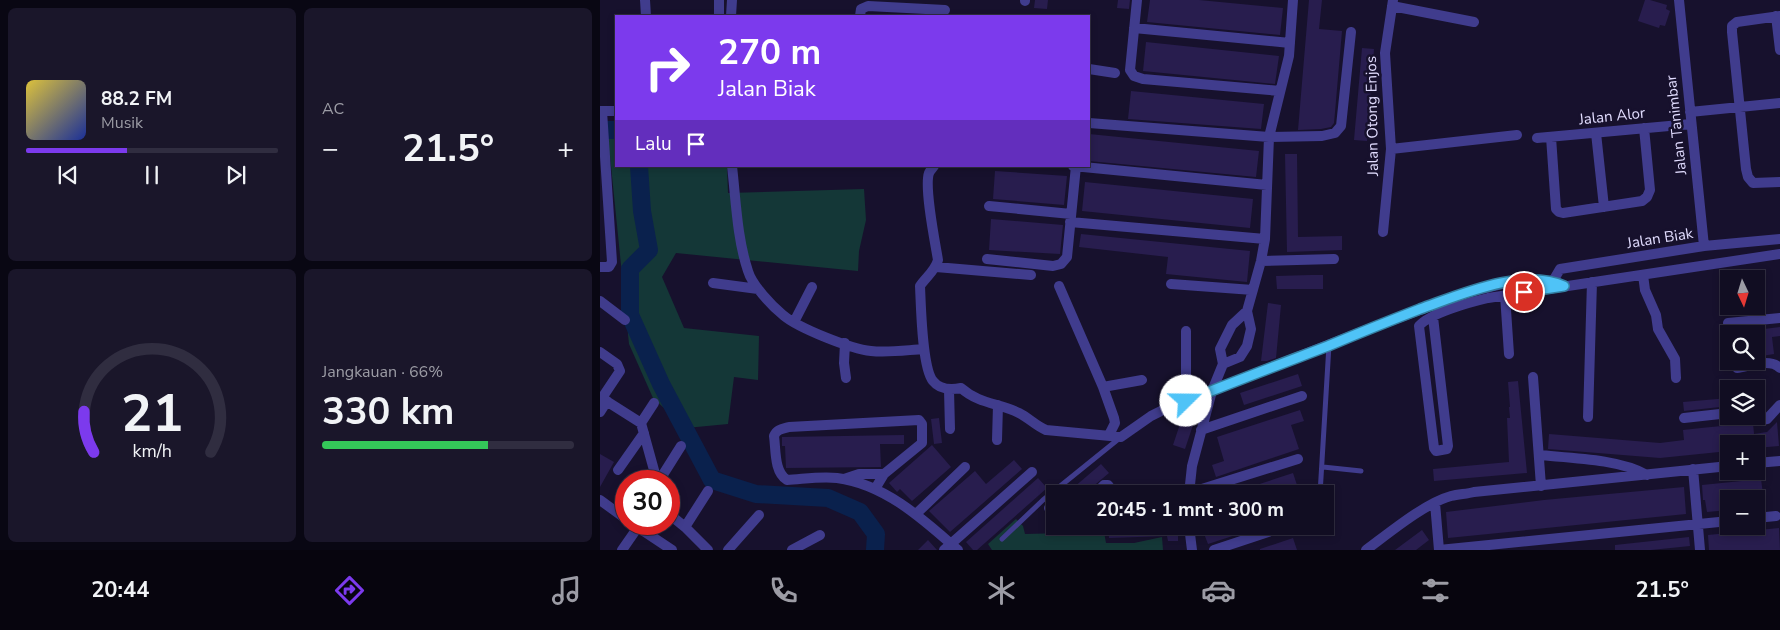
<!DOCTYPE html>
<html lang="id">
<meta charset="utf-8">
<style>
:root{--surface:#110d22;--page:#1a162a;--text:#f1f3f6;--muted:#9c9ca5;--line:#302d40;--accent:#7c3aed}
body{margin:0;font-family:"Nunito Sans",sans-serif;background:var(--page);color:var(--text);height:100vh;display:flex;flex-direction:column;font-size:19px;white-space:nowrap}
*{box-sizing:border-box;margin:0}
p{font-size:16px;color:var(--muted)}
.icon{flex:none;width:28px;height:28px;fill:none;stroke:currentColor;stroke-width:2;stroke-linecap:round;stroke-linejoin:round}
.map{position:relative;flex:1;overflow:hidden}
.drawer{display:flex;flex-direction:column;gap:8px;padding:8px;background:#090713;width:600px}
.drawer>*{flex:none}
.banner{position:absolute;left:15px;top:15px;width:475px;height:152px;border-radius:0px;box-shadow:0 2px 8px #0003,0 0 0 1px var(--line);background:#7c3aed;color:#fff;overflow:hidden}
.needle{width:32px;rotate:176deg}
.buttons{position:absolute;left:1120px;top:270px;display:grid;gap:10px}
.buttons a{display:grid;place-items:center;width:45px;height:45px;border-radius:0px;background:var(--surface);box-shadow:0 2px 8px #0003,0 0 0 1px var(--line);font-size:25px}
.speed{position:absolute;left:15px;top:470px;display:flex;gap:10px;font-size:25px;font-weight:700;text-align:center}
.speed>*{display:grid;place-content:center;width:65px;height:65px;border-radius:50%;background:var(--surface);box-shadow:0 2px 8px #0003,0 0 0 1px var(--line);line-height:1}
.speed .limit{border:8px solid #d22;background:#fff;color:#111}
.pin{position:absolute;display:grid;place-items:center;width:42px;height:42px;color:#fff;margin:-21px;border:2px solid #fff;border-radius:50%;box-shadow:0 1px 5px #0007}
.me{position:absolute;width:55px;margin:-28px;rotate:68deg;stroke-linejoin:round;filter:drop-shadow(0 0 4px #0008)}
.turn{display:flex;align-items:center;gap:18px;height:105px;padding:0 20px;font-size:22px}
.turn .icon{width:65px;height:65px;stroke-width:2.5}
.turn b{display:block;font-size:35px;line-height:42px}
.then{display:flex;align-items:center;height:48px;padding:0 20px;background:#0003;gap:10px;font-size:19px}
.big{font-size:38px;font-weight:700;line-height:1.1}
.drawer .card{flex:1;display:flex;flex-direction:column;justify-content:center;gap:8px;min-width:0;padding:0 18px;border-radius:8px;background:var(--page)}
.drawer .dial{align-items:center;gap:0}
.dial svg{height:130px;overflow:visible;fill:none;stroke:var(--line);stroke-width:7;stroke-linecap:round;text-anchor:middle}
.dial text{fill:var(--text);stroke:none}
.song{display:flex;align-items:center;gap:15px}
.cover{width:60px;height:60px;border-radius:8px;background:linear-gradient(135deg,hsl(50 70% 55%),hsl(230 70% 35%))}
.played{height:5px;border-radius:2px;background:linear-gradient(90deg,var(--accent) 40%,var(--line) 40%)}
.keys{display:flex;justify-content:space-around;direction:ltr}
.heat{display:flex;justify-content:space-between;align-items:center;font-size:28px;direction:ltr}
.charge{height:8px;border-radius:4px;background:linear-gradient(90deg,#34c759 66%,var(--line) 0)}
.drawer .tiles{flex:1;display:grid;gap:8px;grid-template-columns:repeat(2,1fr)}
.trip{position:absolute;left:446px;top:485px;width:288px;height:50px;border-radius:0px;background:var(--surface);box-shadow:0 2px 8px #0003,0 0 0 1px var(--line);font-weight:700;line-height:50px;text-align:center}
.tab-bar{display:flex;height:80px;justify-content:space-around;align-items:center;background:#07050e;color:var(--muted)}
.tab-bar .icon{width:35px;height:35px}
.tab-bar .active{color:var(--accent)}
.tab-bar b{font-size:22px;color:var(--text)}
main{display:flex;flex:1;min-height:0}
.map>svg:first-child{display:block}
</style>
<main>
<section class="drawer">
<div class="tiles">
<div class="card">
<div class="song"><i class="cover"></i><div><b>88.2 FM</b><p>Musik</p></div></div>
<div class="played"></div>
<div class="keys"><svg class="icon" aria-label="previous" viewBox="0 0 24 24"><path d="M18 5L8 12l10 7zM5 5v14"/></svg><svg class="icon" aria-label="pause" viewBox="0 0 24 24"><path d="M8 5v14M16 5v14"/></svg><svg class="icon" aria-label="next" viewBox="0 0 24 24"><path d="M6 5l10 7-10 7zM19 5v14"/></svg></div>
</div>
<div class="card"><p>AC</p>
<div class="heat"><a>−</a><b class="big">21.5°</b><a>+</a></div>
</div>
<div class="card dial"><svg viewBox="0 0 100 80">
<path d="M14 69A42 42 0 1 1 86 69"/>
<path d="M14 69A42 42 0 0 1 8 44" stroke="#7c3aed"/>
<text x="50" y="56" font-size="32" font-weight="700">21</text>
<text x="50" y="72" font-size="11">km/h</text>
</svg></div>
<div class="card"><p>Jangkauan · 66%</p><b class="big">330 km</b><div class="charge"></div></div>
</div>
</section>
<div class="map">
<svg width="1180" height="550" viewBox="0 0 1180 550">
<rect width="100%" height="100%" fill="#17112d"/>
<path fill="#143737" d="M16,124V166H127L128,193L264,189L266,220L259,251L258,271L76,253L62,277L84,328L159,336L158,380L134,377L128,424L86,428L53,398L29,344L10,156L0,125Z
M416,519L423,526L425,534L504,532L506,543H534L562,537L563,550H392L388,544Z"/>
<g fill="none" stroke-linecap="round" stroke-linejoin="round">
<path stroke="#0a214d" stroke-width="18" d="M0,130H16
M39,166L42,211L49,250L30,269V315L61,384L112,480L156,494L228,498L260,512L276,534L275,550"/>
</g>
<path fill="#281d4e" d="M435,0H448L447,9L434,8Z
M518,0H530L529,9L517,8Z
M550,0H599L683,8L680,35L547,22Z
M709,0H722L719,29L742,31L735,112L734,123L731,127L721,129L698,130Z
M1045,0H1050L1067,5L1066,9L1070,11L1065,26L1060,25L1059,28L1038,21Z
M546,42L679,56L675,84L543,71Z
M762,48L774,49L767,141L754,140Z
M531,91L664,104L661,129L528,119Z
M489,134L659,151L656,177L489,161Z
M685,154H697L698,237L742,236V250L687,252Z
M395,171L467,176L464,205L393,199Z
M485,182L653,199L650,228L482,211Z
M391,219L463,225L460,254L389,250Z
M481,234L650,251L647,282L566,274L568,257L479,247Z
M711,275H723V289H677L676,276Z
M668,303L681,305L676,358L667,361H661Z
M1180,327V336L1172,337L1174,354L1156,357V330Z
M698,374L702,386L644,405L640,393Z
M918,381L927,473L834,481L833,469L909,462L907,418H910L909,407H910L908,382Z
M1129,398V406L1084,411L1083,402Z
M700,410L704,421L691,425L699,449L616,477L612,465L624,461L617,437Z
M584,412L596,416L585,449L573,445Z
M339,418L342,443L334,444L331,419Z
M1177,422L1179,446L1156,448V444H1129V451L1060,458L948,449L949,434L1060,443L1084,440L1083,430L1101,428L1153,423L1154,434L1167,432Z
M304,435V444H280L281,467L186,468L185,446H182V437Z
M332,445L351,467L312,501L300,489L297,492L289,483Z
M0,454L14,462L0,487Z
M414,460L422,469L350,532L329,511L375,471L386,484Z
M501,464L509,473L503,478L484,494H466Z
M693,473L697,485L670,494H635V492Z
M438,478L447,488L377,550H373L366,542Z
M1161,479L1163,494L1156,495V499H1129V510L1107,512L1105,500H1103L1102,485Z
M1084,487L1086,514L848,538L846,512L944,500Z
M455,519V531H447V520Z
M567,526V528L578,527V541H568L567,536L509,538L508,527Z
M618,526H657V528L608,544L603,531Z
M1179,528L1180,550H1109L1108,535Z
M822,530L829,540L816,550H795Z
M1089,537L1090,546L1051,550H1015V545Z
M693,538L697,550H660V549Z
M328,540L337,550H318Z"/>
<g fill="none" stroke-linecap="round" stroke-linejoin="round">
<path stroke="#403c8d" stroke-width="5" d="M723,467L761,471
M720,494L729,345
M402,539L443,500L521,437"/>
<path stroke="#403c8d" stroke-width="10" d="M45,0L46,16
M425,0V1
M537,0L530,70L534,76L543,79L680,91
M1079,0L1104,246
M792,6L874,22
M119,16V0
M131,16L132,0
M260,16L261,9L268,6L345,10
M1176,16L1180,50
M1180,16L1137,22L1132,26V32L1146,169L1148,177L1153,183L1180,182
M534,28L690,43
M489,69L515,73
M0,111H16
M1090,112L1180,103
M489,123L669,137L722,136L735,133L741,126L751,32
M996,133L1004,207
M951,137L956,209L959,212L963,213L1042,201L1047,197L1050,190L1044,128
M937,138L1091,124
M791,149L917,135
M132,166C136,201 137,238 148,271C152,285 172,306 183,315C198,328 251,349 271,351C288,353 307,350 324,349
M334,166C332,169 331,169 329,173C324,187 335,242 338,260C335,271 326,277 320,286C321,306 322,368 333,381C340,390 351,390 361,388C379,404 399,403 419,413C429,418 436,426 446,430L521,437L551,416L567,408L774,327L865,293L907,283L933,280L953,281L964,286
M473,166L667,185
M389,206L471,214
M470,222L665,239
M783,232L791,149L785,53L793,0
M387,259L453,266L461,264L467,257L476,166
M661,261L734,259
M0,267H9L12,262L2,111
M336,267L431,275
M1043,275L1045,290L1056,315L1058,329L1075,359L1076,378
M953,281L960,269L1104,246L1180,239
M113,283L158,289
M571,284L653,290
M459,286L503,387L514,418L515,423L509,435
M905,295L909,354
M0,301L25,320
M833,317L848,446L847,449L836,451L834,448L819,326C830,313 871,302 888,298L1180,254
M194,322L212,287
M1128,323L1180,318
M586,331V401
M245,343L244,363L246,378
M0,352L17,364L20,371L2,398
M623,364L640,357L647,346L651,329L647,311L661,261L665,239L669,137L689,56L693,0
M1137,368C1150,366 1170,358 1180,368
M933,377L941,486
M503,387L542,380
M349,390L350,429
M0,397L41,423L57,481
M0,412L7,401
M1156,415L1162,420L1167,419L1180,405
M988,417L992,282
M1084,418L1129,413
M41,423L54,403
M601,430L702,396
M397,440L398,405
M939,455C971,458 1020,459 1047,475
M1156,463L1180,461
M1093,469L1100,550
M18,470L44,433
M244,479L259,474H284
M59,481L81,446
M275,489L284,474L322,443V424L319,420L189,427C182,429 177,429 174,436C176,450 174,472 187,480C204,479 221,476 237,478C285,484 324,520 358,550
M589,493L698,459
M495,494L504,485H508L511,489V494
M589,494L592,466L612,391L623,364L620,349L632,325L647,311
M0,500L26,519
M835,503L839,550
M449,508H455
M69,514L85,527L108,550
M316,514L365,467
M1156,518L1176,516
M33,524L72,550
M589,526L592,550
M85,527L108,491
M22,550L38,527
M128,550L159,515
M192,550L220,535
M344,550L432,472
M614,550L686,526
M766,550C789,533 825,503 851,496C859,494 867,494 874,492L1129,466
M839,550L1129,521"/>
</g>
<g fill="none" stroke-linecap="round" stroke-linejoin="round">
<g stroke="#337fa1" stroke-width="12">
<path id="route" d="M586,401C633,382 681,364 728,346C759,333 789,321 820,309C860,295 922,267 964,286L924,292"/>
</g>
<use href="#route" stroke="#4fc3f7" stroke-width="9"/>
</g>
<g text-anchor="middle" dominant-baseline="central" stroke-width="5" stroke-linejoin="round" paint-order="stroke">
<g font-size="15" fill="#e2ddff" stroke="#17112d">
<text transform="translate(772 116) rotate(-91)">Jalan Otong Enjos</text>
<text transform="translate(1012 116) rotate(-6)">Jalan Alor</text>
<text transform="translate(1076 125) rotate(-96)">Jalan Tanimbar</text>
<text transform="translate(1060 238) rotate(-9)">Jalan Biak</text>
</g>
</g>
</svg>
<div class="buttons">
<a><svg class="needle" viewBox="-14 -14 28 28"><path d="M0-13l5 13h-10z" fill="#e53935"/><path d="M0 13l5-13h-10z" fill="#9c9ca5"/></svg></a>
<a><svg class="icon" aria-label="search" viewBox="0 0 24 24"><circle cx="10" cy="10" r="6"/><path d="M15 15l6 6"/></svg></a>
<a><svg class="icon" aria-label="layers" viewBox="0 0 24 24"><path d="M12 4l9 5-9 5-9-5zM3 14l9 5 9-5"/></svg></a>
<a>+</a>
<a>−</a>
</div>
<div class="speed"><div class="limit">30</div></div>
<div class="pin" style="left:924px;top:292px;background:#d93025"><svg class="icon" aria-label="arrive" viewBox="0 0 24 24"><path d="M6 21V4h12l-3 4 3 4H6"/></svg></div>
<svg class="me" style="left:586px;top:401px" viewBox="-20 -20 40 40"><circle r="19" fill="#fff"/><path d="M0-13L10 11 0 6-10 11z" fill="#4fc3f7"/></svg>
<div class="trip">20:45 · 1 mnt · 300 m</div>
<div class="banner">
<div class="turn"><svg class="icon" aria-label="right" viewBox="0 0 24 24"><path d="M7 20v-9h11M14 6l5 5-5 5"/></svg><div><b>270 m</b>Jalan Biak</div></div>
<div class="then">Lalu<svg class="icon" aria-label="arrive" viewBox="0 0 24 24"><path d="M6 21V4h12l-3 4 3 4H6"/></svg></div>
</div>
</div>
</main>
<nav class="tab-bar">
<b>20:44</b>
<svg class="icon active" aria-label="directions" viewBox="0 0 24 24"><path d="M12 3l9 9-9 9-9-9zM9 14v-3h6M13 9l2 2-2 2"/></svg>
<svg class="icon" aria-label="music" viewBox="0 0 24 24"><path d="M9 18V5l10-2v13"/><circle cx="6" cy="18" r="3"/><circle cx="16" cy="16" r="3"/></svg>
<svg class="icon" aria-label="phone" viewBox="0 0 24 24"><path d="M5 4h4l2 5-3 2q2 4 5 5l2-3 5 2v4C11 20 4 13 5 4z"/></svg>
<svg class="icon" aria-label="climate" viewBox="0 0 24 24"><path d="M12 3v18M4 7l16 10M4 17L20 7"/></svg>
<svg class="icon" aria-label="car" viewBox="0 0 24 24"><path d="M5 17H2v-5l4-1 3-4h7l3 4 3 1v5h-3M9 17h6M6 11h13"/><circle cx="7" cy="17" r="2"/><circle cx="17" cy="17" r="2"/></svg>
<svg class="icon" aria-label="filters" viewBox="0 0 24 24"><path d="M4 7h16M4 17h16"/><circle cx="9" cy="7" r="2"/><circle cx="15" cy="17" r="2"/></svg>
<b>21.5°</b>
</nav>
